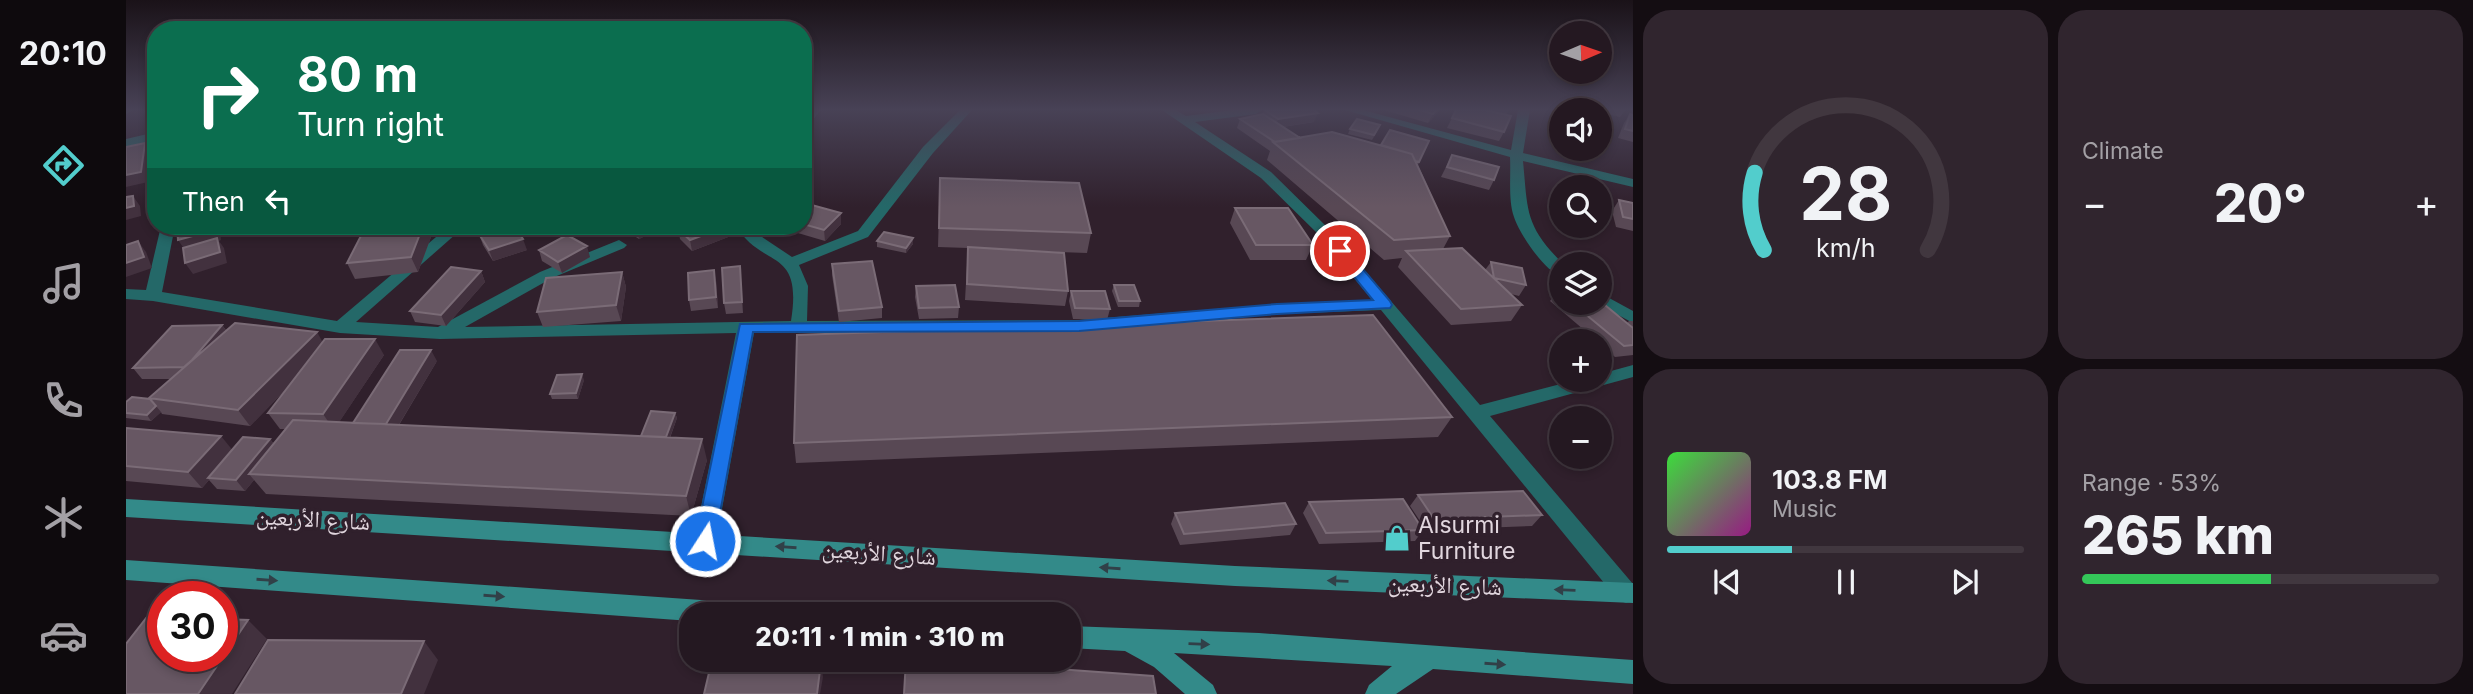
<!DOCTYPE html>
<meta charset="utf-8">
<style>
:root{--surface:#241821;--page:#30252e;--text:#f1f3f6;--muted:#a3a0a5;--line:#41373f;--accent:#52cdcc}
body{margin:0;font-family:Inter,"Noto Naskh Arabic",sans-serif;background:var(--page);color:var(--text);height:100vh;display:flex;flex-direction:column;font-size:26px;white-space:nowrap}
*{box-sizing:border-box;margin:0}
p{font-size:23px;color:var(--muted)}
.icon{flex:none;width:38px;height:38px;fill:none;stroke:currentColor;stroke-width:2;stroke-linecap:round;stroke-linejoin:round}
.map{position:relative;flex:1;overflow:hidden}
.side{display:flex;flex-direction:column;gap:10px;padding:10px;background:#140d12;width:840px}
.side>*{flex:none}
.banner{position:absolute;left:21px;top:21px;width:665px;height:214px;border-radius:28px;box-shadow:0 4px 10px #0003,0 0 0 2px var(--line);background:#0b6e4f;color:#fff;overflow:hidden}
.needle{width:46px;rotate:88deg}
.buttons{position:absolute;left:1423px;top:21px;display:grid;gap:14px}
.buttons a{display:grid;place-items:center;width:63px;height:63px;border-radius:50%;background:var(--surface);box-shadow:0 4px 10px #0003,0 0 0 2px var(--line);font-size:35px}
.speed{position:absolute;left:21px;top:581px;display:flex;gap:14px;font-size:35px;font-weight:700;text-align:center}
.speed>*{display:grid;place-content:center;width:91px;height:91px;border-radius:50%;background:var(--surface);box-shadow:0 4px 10px #0003,0 0 0 2px var(--line);line-height:1}
.speed .limit{border:10px solid #d22;background:#fff;color:#111}
.pin{position:absolute;display:grid;place-items:center;width:60px;height:60px;color:#fff;margin:-30px;border:4px solid #fff;border-radius:50%;box-shadow:0 2px 7px #0007}
.me{position:absolute;width:77px;margin:-38px;rotate:11deg;stroke-linejoin:round;filter:drop-shadow(0 0 5px #0008)}
.turn{display:flex;align-items:center;gap:24px;height:147px;padding:0 35px;font-size:32px}
.turn .icon{width:91px;height:91px;stroke-width:2.5}
.turn b{display:block;font-size:49px;line-height:60px}
.then{display:flex;align-items:center;height:66px;padding:0 35px;background:#0003;gap:14px;font-size:26px}
.big{font-size:52px;font-weight:800;line-height:1.1}
.side .card{flex:1;display:flex;flex-direction:column;justify-content:center;gap:10px;min-width:0;padding:0 24px;border-radius:28px;background:var(--page)}
.side .dial{align-items:center;gap:0}
.dial svg{height:182px;overflow:visible;fill:none;stroke:var(--line);stroke-width:7;stroke-linecap:round;text-anchor:middle}
.dial text{fill:var(--text);stroke:none}
.song{display:flex;align-items:center;gap:21px}
.cover{width:84px;height:84px;border-radius:10px;background:linear-gradient(135deg,hsl(120 70% 55%),hsl(310 70% 35%))}
.played{height:7px;border-radius:4px;background:linear-gradient(90deg,var(--accent) 35%,var(--line) 35%)}
.keys{display:flex;justify-content:space-around;direction:ltr}
.heat{display:flex;justify-content:space-between;align-items:center;font-size:38px;direction:ltr}
.charge{height:10px;border-radius:5px;background:linear-gradient(90deg,#34c759 53%,var(--line) 0)}
.side .tiles{flex:1;display:grid;gap:10px;grid-template-columns:repeat(2,1fr)}
.trip{position:absolute;left:553px;top:602px;width:402px;height:70px;border-radius:28px;background:var(--surface);box-shadow:0 4px 10px #0003,0 0 0 2px var(--line);font-weight:800;line-height:70px;text-align:center}
main{display:flex;flex:1;min-height:0}
.dock{display:flex;flex-direction:column;width:126px;justify-content:space-around;align-items:center;background:#0e0a0d;color:var(--muted)}
.dock .icon{width:49px;height:49px}
.dock .on{color:var(--accent)}
.dock b{font-size:32px;color:var(--text)}
.map>svg:first-child{display:block}
</style>
<main>
<nav class="dock">
<b>20:10</b>
<svg class="icon on" aria-label="directions" viewBox="0 0 24 24"><path d="M12 3l9 9-9 9-9-9zM9 14v-3h6M13 9l2 2-2 2"/></svg>
<svg class="icon" aria-label="music" viewBox="0 0 24 24"><path d="M9 18V5l10-2v13"/><circle cx="6" cy="18" r="3"/><circle cx="16" cy="16" r="3"/></svg>
<svg class="icon" aria-label="phone" viewBox="0 0 24 24"><path d="M5 4h4l2 5-3 2q2 4 5 5l2-3 5 2v4C11 20 4 13 5 4z"/></svg>
<svg class="icon" aria-label="climate" viewBox="0 0 24 24"><path d="M12 3v18M4 7l16 10M4 17L20 7"/></svg>
<svg class="icon" aria-label="car" viewBox="0 0 24 24"><path d="M5 17H2v-5l4-1 3-4h7l3 4 3 1v5h-3M9 17h6M6 11h13"/><circle cx="7" cy="17" r="2"/><circle cx="17" cy="17" r="2"/></svg>
</nav>
<div class="map">
<svg width="1507" height="694" viewBox="0 0 1507 694">
<rect width="100%" height="100%" fill="#30202c"/>
<g fill="none" stroke-linecap="round" stroke-linejoin="round">
<path fill="#246868" fill-rule="evenodd" d="M0,110H7L0,114Z
M683,110H695L681,127L677,128V116Z
M834,110H846L807,153L742,237L673,265L682,286L681,321L953,320L1151,304L1246,300L1194,236L1135,178L1036,110H1050L1060,116L1107,110H1136L1130,114L1069,122L1145,172L1204,230L1354,405L1450,380H1474V374L1507,365V377L1364,416L1507,584V601L1500,603L1492,600L1255,310L1151,314L953,332L628,333L590,542L587,549L579,551L571,549L568,542L610,333L314,339L214,333L27,301L0,299V289L20,290L35,226H49L36,292L211,321L323,226H339L230,322L312,327L414,272L493,240L501,245L498,248L426,278L339,327L665,321C677,246 637,270 610,226H624L633,235L666,257L732,231L797,147Z
M1219,110H1237L1385,150L1392,110H1404L1397,153L1507,179V187L1397,161C1402,213 1399,225 1437,264H1435V276C1419,272 1393,233 1388,217C1382,200 1385,176 1384,157Z
M30,132V140L0,147V139Z
M1474,293L1507,311V323L1470,303H1474Z"/>
<path fill="#338a89" fill-rule="evenodd" d="M0,499L1109,566L1507,583V603L1109,586L0,517Z
M0,560L618,603L626,606L630,614H565V621L0,580Z
M943,626L1133,633L1507,660V684L1307,669L1270,694H1239L1243,685L1266,666L1048,653L1087,685L1091,694H1059L1028,667L999,651L943,648Z"/>
</g>
<path fill="#584854" d="M1138,110H1188V122L1157,127L1174,138L1255,145L1303,141L1292,165L1324,236L1317,249L1359,270L1365,262L1400,285L1393,296L1385,294L1396,305L1385,321L1325,325L1272,267L1276,258L1258,260L1141,160L1144,151L1111,128L1114,119L1137,114Z
M1258,110H1314L1302,123Z
M1330,110H1383L1380,115L1378,132L1373,141L1321,128Z
M1463,110H1499L1494,117L1474,112V110Z
M1504,114L1507,115V142L1492,138L1498,123Z
M1224,129L1252,130L1246,140L1222,134Z
M1326,155L1368,180L1363,190L1315,177Z
M814,178L965,233L961,253L904,251L942,291L939,306L839,300L842,248L812,247Z
M1493,200L1507,203V231L1490,227L1486,211Z
M677,208L715,224L699,241L665,231V226H677Z
M1109,208L1187,245L1180,260H1124L1104,223Z
M245,226H301L305,237L292,272L229,279L221,263L245,227Z
M493,226H540L513,239Z
M559,226H609L610,234L566,251L554,239L552,229Z
M353,234L401,250L367,261L357,245Z
M787,238V244L780,253L751,247V241Z
M413,250L464,257L436,273L416,261Z
M706,264L756,307V318L713,322L706,275Z
M614,266L617,313L600,314L598,303Z
M355,271L359,282L320,326L289,322L284,311Z
M496,272L500,287L495,321L417,327L411,312Z
M590,280L592,308L565,311L563,300Z
M988,285L1014,301L1013,307H992L986,291Z
M790,286L833,307L832,318L793,319L789,297Z
M1435,290V303H1474L1501,323L1503,321H1507V355L1489,357L1474,344V341H1471L1424,301L1431,291Z
M945,291L984,309L981,320L947,319L943,301Z
M96,325L100,330L197,342L258,355L213,422L227,423L311,361L273,425L515,436L549,413L551,418L544,438L581,460L565,516L140,494L128,480L119,491L91,489L83,480L76,488L0,481V428L106,450L144,439L148,444L159,429H154L142,413L163,386L124,426L36,414L35,412L25,421L0,418V402L24,399L23,398L45,379H16L7,368Z
M458,380L452,399H426L424,394Z
M1326,417L1312,437L670,463L668,443Z
M1292,495L1416,515L1406,526L1300,530L1284,506Z
M1183,502L1297,530L1289,541L1193,544L1177,513Z
M1049,513L1170,524L1164,535L1054,545L1045,524Z"/>
<path fill="#42313e" d="M1311,110H1314L1302,123L1307,114Z
M1192,113L1188,122L1149,128L1152,119Z
M19,143L26,153L22,182L0,187V175Z
M7,196L14,206L15,216L0,220V208Z
M715,213V224L699,241L698,230Z
M88,226H93L94,227L95,240L93,241L98,248L101,263L67,274L59,263V250L52,240Z
M292,226H301L305,237L292,272L285,257Z
M510,226H540L513,239Z
M602,226H609L610,234L566,251L564,240Z
M787,238V244L780,253V248Z
M397,239L401,250L367,261L363,250Z
M12,241L20,252L26,268L0,277V263Z
M461,246L464,257L436,273L432,262Z
M588,270L590,280L592,308L590,297Z
M355,271L359,282L320,326L315,315Z
M496,272L500,287L495,321L490,305Z
M96,325L104,336L60,367Z
M191,332L200,348L124,426L112,410Z
M249,339L258,355L208,430L197,414Z
M305,350L311,361L266,436L259,425Z
M456,374L458,380L452,399L450,393Z
M30,406L35,412L25,421L21,415Z
M549,413L551,418L541,445L540,439Z
M95,436L108,452L82,478L83,480L76,488L62,472Z
M144,439L152,450L123,474L128,480L119,491L110,480Z
M576,439L581,460L565,516L560,496Z
M122,620L141,639L106,694H72Z
M298,641L312,660L298,694H275Z
M695,662L697,677L694,694H691Z"/>
<path fill="#675763" stroke="#7a6b76" stroke-width="2" d="M1139,110H1188L1192,113L1152,119Z
M1293,110H1311L1307,114Z
M1330,110H1359L1385,116L1378,132L1326,118Z
M1137,114L1174,138L1149,142L1114,119Z
M1504,114L1507,115V131L1499,129Z
M1231,119L1254,125L1248,135L1224,129Z
M1264,130L1303,141L1293,162L1289,161L1286,154L1255,145Z
M1206,132L1286,154L1324,236L1268,240L1147,142Z
M19,143L15,172L0,175V147Z
M1326,155L1373,167L1368,180L1321,167Z
M814,178L953,183L965,233L813,228Z
M7,196L8,206L0,208V197Z
M1493,200L1507,203V219L1497,217Z
M682,204L715,213L698,230L677,224V208Z
M1109,208H1162L1187,245H1130Z
M51,226H88L89,230L52,240Z
M260,226H297L285,257L221,263L239,228Z
M380,226H388L397,239L363,250L353,234Z
M559,226H602L564,240L552,229Z
M758,232L787,238L780,248L751,241Z
M441,235L461,246L432,262L413,250Z
M91,238L94,252L59,263L57,248Z
M12,241L18,257L0,263V245Z
M842,247L938,253L942,291L841,284Z
M1336,248L1396,305L1335,309L1280,251Z
M746,261L756,307L713,311L706,264Z
M1365,262L1396,268L1400,285L1368,278Z
M614,266L616,302L598,303L596,268Z
M325,267L355,271L315,315L284,311Z
M588,270L590,297L563,300L562,273Z
M496,272L490,305L411,312L420,278Z
M829,285L833,307L793,308L790,286Z
M988,285H1008L1014,301H993Z
M945,291H979L984,309L949,308Z
M1474,301L1507,328V345L1498,346L1446,303H1474Z
M1247,315L1326,417L668,443L671,335Z
M109,323L191,332L112,410L23,398Z
M96,325L66,360L58,367L7,368L46,326Z
M199,339H249L197,414L142,413Z
M274,350H305L260,424L227,423Z
M456,374L450,393L424,394L431,375Z
M6,397L24,399L30,406L21,415L0,413V402Z
M525,411L549,413L540,437L515,436Z
M167,420L576,439L560,496L123,474Z
M0,428L95,436L62,472L0,466Z
M117,437L144,439L110,480L82,478Z
M1397,491L1416,515L1308,519L1292,495Z
M1277,499L1297,530L1200,533L1183,502Z
M1159,503L1170,524L1058,534L1049,513Z
M21,617H37V656H96V619L122,620L72,694H0V644Z
M142,640L298,641L275,694H109Z
M586,660H666L695,662L691,694H578Z
M780,660H810L1027,676L1030,694H778Z"/>
<defs><path id="oneway-solid" d="M-6-.8H1V-3.2L6.5 0L1 3.2V.8H-6Z" transform="scale(1.75)"/></defs>
<g fill="#314048">
<use href="#oneway-solid" transform="translate(660 547) rotate(-176)"/>
<use href="#oneway-solid" transform="translate(984 568) rotate(-176)"/>
<use href="#oneway-solid" transform="translate(141 580) rotate(4)"/>
<use href="#oneway-solid" transform="translate(1212 581) rotate(-178)"/>
<use href="#oneway-solid" transform="translate(1439 590) rotate(-178)"/>
<use href="#oneway-solid" transform="translate(368 596) rotate(4)"/>
<use href="#oneway-solid" transform="translate(1073 644) rotate(2)"/>
<use href="#oneway-solid" transform="translate(1369 664) rotate(4)"/>
</g>
<linearGradient id="sky" x2="0" y2="1"><stop stop-color="#1a1218"/><stop offset="0.53" stop-color="#484256"/><stop offset="1" stop-color="#484256" stop-opacity="0"/></linearGradient>
<rect width="1507" height="207" fill="url(#sky)"/>
<path fill="#1a73e8" stroke="#114b97" stroke-width="2" d="M1214,247L1219,248L1264,301L1266,305L1264,308L1151,314L953,331L627,332L589,541L587,547L579,550L572,547L569,541L614,324L953,321L1151,304L1247,300L1207,251Z"/>
<defs>
<g id="shop-bare" transform="scale(2.1)"><path d="M-5-2.5h2.3a2.7 3.5 0 0 1 5.4 0H5L5.5 6h-11ZM-1.5-2.5h3a1.5 2.3 0 0 0-3 0Z" fill="#52cdcc" stroke="#30202c" stroke-width="2.5" paint-order="stroke"/></g>
</defs>
<g fill-rule="evenodd">
<use href="#shop-bare" x="1271" y="538"/>
</g>
<g text-anchor="middle" dominant-baseline="central" stroke-width="7" stroke-linejoin="round" paint-order="stroke">
<g font-size="23" fill="#e1d6de" stroke="#30202c">
<text transform="translate(187 519) rotate(3)">شارع الأربعين</text>
<text transform="translate(753 553) rotate(4)">شارع الأربعين</text>
<text transform="translate(1319 585) rotate(2)">شارع الأربعين</text>
</g>
<g font-size="23" fill="#e1d6de" stroke="#30202c" text-anchor="start">
<text x="1292" y="525">Alsurmi<tspan x="1292" dy="26">Furniture</tspan></text>
</g>
</g>
</svg>
<div class="buttons">
<a><svg class="needle" viewBox="-14 -14 28 28"><path d="M0-13l5 13h-10z" fill="#e53935"/><path d="M0 13l5-13h-10z" fill="#a3a0a5"/></svg></a>
<a><svg class="icon" aria-label="sound" viewBox="0 0 24 24"><path d="M4 9h4l5-4v14l-5-4H4zM17 9q2 3 0 6"/></svg></a>
<a><svg class="icon" aria-label="search" viewBox="0 0 24 24"><circle cx="10" cy="10" r="6"/><path d="M15 15l6 6"/></svg></a>
<a><svg class="icon" aria-label="layers" viewBox="0 0 24 24"><path d="M12 4l9 5-9 5-9-5zM3 14l9 5 9-5"/></svg></a>
<a>+</a>
<a>−</a>
</div>
<div class="speed"><div class="limit">30</div></div>
<div class="pin" style="left:1214px;top:251px;background:#d93025"><svg class="icon" aria-label="arrive" viewBox="0 0 24 24"><path d="M6 21V4h12l-3 4 3 4H6"/></svg></div>
<svg class="me" style="left:579px;top:541px" viewBox="-20 -20 40 40"><circle r="17" fill="#1a73e8" stroke="#fff" stroke-width="3"/><path d="M0-11L8 9 0 5-8 9z" fill="#fff"/></svg>
<div class="trip">20:11 · 1 min · 310 m</div>
<div class="banner">
<div class="turn"><svg class="icon" aria-label="right" viewBox="0 0 24 24"><path d="M7 20v-9h11M14 6l5 5-5 5"/></svg><div><b>80 m</b>Turn right</div></div>
<div class="then">Then<svg class="icon" aria-label="left" viewBox="0 0 24 24"><path d="M17 20v-9H6M10 6l-5 5 5 5"/></svg></div>
</div>
</div>
<section class="side">
<div class="tiles">
<div class="card dial"><svg viewBox="0 0 100 80">
<path d="M14 69A42 42 0 1 1 86 69"/>
<path d="M14 69A42 42 0 0 1 10 35" stroke="#52cdcc"/>
<text x="50" y="56" font-size="32" font-weight="700">28</text>
<text x="50" y="72" font-size="11">km/h</text>
</svg></div>
<div class="card"><p>Climate</p>
<div class="heat"><a>−</a><b class="big">20°</b><a>+</a></div>
</div>
<div class="card">
<div class="song"><i class="cover"></i><div><b>103.8 FM</b><p>Music</p></div></div>
<div class="played"></div>
<div class="keys"><svg class="icon" aria-label="previous" viewBox="0 0 24 24"><path d="M18 5L8 12l10 7zM5 5v14"/></svg><svg class="icon" aria-label="pause" viewBox="0 0 24 24"><path d="M8 5v14M16 5v14"/></svg><svg class="icon" aria-label="next" viewBox="0 0 24 24"><path d="M6 5l10 7-10 7zM19 5v14"/></svg></div>
</div>
<div class="card"><p>Range · 53%</p><b class="big">265 km</b><div class="charge"></div></div>
</div>
</section>
</main>
